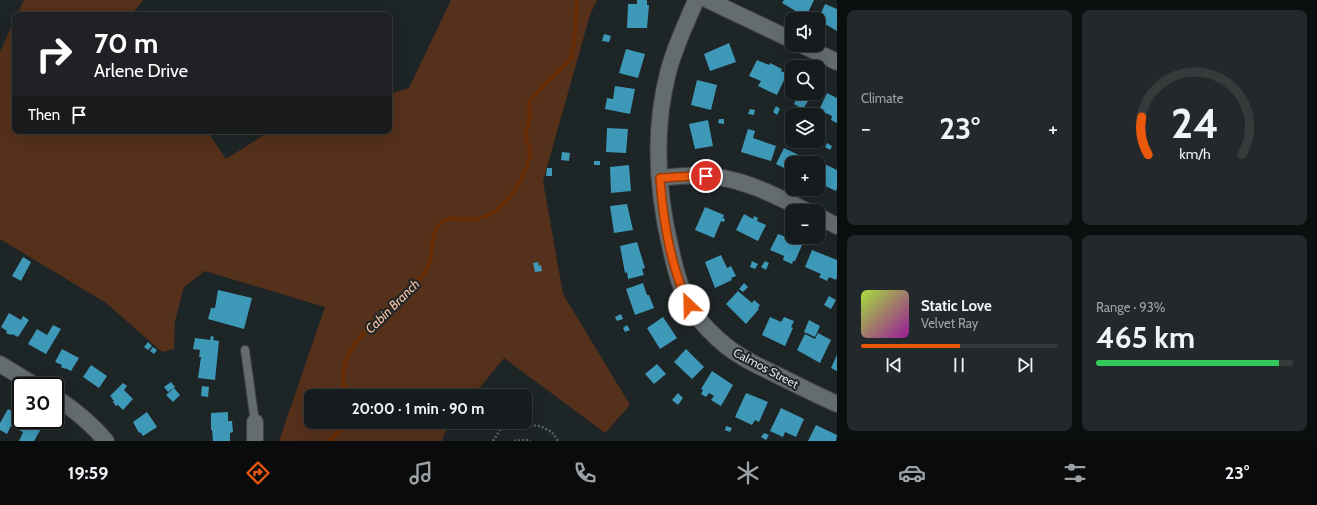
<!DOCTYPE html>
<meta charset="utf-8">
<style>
:root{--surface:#161c1d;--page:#23292a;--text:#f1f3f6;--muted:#9ea1a4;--line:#353a3b;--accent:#ea580c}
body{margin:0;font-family:Cabin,sans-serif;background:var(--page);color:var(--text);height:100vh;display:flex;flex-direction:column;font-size:15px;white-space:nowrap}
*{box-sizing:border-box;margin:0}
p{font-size:13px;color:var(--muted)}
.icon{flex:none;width:22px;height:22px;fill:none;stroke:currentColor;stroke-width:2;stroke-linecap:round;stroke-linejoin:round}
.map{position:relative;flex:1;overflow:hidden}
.details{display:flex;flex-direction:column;gap:10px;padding:10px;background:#0c0f10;width:480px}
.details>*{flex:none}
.banner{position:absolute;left:12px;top:12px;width:380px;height:122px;border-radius:8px;box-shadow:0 4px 16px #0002,0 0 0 1px var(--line);background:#202124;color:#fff;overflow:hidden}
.fabs{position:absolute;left:785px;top:12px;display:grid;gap:8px}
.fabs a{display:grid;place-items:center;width:40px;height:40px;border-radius:8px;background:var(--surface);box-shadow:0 4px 16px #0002,0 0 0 1px var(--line);font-size:20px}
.speed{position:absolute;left:12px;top:377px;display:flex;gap:8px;font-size:20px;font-weight:700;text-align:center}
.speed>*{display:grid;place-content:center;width:52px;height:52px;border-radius:50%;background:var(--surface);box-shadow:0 4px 16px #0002,0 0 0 1px var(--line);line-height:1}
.speed .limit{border:2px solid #111;border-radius:6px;background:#fff;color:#111}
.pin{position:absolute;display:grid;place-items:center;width:34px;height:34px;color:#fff;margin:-17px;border:2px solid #fff;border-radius:50%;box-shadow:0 1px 4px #0007}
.me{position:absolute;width:44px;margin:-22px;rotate:336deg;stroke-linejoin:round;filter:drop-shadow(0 0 3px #0008)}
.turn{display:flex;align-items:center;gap:14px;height:84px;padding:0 16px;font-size:18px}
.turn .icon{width:52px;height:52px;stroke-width:2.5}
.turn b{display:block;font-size:28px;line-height:34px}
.then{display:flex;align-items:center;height:38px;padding:0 16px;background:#0003;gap:8px;font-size:15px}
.big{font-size:30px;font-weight:700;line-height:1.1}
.details .widget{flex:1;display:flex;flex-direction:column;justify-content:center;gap:6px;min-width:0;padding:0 14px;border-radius:8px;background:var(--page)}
.details .dial{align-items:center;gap:0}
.dial svg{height:104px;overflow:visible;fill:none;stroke:var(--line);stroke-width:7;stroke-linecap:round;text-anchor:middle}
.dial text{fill:var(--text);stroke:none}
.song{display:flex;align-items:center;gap:12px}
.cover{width:48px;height:48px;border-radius:6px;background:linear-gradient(135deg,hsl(80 70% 55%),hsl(300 70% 35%))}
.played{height:4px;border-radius:2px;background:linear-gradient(90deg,var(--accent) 50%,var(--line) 50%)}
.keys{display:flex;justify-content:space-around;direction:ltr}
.heat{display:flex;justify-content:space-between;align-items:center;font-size:22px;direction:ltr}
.charge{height:6px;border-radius:3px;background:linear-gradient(90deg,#34c759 93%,var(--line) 0)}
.details .tiles{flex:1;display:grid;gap:10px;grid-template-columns:repeat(2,1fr)}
.trip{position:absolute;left:304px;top:389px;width:228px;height:40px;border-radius:8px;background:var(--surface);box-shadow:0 4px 16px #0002,0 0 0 1px var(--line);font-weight:700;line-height:40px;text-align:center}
.dock{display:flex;height:64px;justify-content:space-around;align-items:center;background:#090b0c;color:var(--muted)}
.dock .icon{width:28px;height:28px}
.dock .active{color:var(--accent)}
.dock b{font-size:18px;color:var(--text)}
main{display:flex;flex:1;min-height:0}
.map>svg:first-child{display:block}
</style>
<main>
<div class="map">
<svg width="837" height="441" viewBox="0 0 837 441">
<rect width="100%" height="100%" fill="#1e2527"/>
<path fill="#55301b" d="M24,0H143L131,15H17Z
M451,0H597L590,15L543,181L563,294L630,405L605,433L504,358L473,396H311V422H453L444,434L442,441H279L325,307L205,271L184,287L175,321L174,349L162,352L106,303L0,239V52L15,19V131H207L226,159L267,133L274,131H389V94L409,88Z"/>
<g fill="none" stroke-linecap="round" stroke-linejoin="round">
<path stroke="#682d04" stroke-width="4" d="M348,396C322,346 404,305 426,270C434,257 429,239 438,226C448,213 462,221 475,219C500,216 520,188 527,165C528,161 530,157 530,153C530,147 526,141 526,135C526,130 528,125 529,120C530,114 529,108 529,102L543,86L571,59L575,36L577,0
M329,441L338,432L348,425L351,422"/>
</g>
<path fill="#3e99b9" d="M637,0H647V5H649L647,28H627L628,4H637Z
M784,0H814L806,17L782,3Z
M825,4L837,9V31L818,20Z
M604,34L611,36L609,42L602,41Z
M729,43L736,62L710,71L704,54Z
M626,49L645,54L638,78L619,73Z
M757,60L769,65L770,63L782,69L781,71L787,74L777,95L758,86L761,81L749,76Z
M792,78V93H813L803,109L794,104L797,98L785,92Z
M697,80L717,85L711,110L691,105Z
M615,86L635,89L630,114L605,109L607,98L613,99Z
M827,93L837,98V123L831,120L832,116L819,110Z
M776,106L780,109L777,115L773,112Z
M750,109L755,110L754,115L748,114Z
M719,119H724V124L718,123Z
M708,120L713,146L695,149L689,124Z
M607,128L628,129L626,153L606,152Z
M748,129L755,131L753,138L776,146L771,161L741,152Z
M818,140L823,142L821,147L816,145Z
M827,143L832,146L830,150L825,147Z
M784,148L807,159L805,163H792V172L776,164Z
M562,152L570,153L569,161L561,160Z
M594,161H600V165H594Z
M820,162L837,170V188L836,191L823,185L824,184L818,181V166Z
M629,165L631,191L611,193L610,167Z
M547,168H552V176H546Z
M627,204L633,230L614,233L610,206Z
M705,207L724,215L723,218L725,219L724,222L721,221L714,238L695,230Z
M744,214L753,219L754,216L758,218L757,221L766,225L758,241L736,230Z
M778,234L803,243L795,261H793L792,264L783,260L784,256L770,250Z
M637,242L645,268L642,269L644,275L628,279L627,272L625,273L620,246Z
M812,250L837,260V277L836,280L829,277L827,281L819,277L821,274L805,267Z
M721,255L727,268L731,266L736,276L731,278L732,280L715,288L705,262Z
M23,257L31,262L21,281L12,276Z
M752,261L758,264L755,269L750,267Z
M765,261L769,263L766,270L761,267Z
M538,262L539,266L541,265L542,271L535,272L533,263Z
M643,283L647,295H649L654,308L635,315L626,289Z
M744,283L748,287L743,292L739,289Z
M218,290L252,298L244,329L208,319L211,308H215Z
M738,291L752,303L754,300L760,305L758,308L759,309L746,324L726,304Z
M829,296L836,300L831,309L824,305Z
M9,313L21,320L23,316L29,320L18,337L12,334L11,335L6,333L7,331L1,327Z
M621,314L623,319L617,321L615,317Z
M663,317L677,338L660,349L647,328Z
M770,317L781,322L784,317L794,321L791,327L793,328L785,346L762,335Z
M809,320L820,326L815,337L804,332Z
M53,325L61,329L46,354L28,344L37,329L47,335Z
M627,325L630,330L625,332L623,328Z
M818,333L831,340L820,363L797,350L805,334L815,339Z
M211,336L214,337L213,340L219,341L215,380L198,378L201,357H199L200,350L193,349L195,338L210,340Z
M148,342L152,346L148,350L144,347Z
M153,347L157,350L154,354L150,351Z
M62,349L79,358L71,371L65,368V369L61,367L62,365L55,362Z
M686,349L704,367L692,379L674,362Z
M837,355V371L831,368Z
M657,364L666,374L654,384L645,374Z
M91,365L107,376L99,388L83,377Z
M712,371L733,385L721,406L711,400L714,396L709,393L706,397L701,394L703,390L701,389Z
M171,382L175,387L168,392L164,387Z
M123,383L127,386L124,390L133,399L123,410L118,405L116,406L113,402L114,401L110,396Z
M202,386L209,387L208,397L201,396Z
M174,388L180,395L173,402L166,395Z
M678,393L683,398L678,405L672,400Z
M746,393L768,402L759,422L755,420L752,425L735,417Z
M781,408L804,419L796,437L785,432L783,437L770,431Z
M8,409L21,416V420H29L42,427L34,441H19L23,432L11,426L7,434L0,430V423Z
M147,412L157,427L143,436L140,432L139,433L133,422Z
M228,412V421H232L233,432L230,433V441H213L212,430H211V413Z
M816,425L837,435L836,441H808Z
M726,426L732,428L730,432L725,430Z
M764,433L769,435L766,440L761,437Z"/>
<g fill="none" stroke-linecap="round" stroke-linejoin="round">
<g stroke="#3c4143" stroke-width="10">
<path id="lane" d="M245,350L255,422"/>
</g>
<g stroke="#3c4143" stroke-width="18">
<path id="street" d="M696,0C686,24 674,48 668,73C653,131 657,192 671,250C675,269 680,288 689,304C696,318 707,329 718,339C735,355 756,365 777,375C797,385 817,395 837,404
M708,0L792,40
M802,45L837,62
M660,178C679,176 699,174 718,177C750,182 778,197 807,211
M818,216L837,226
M0,364L36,386
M55,397C75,410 91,423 106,441
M255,422V441"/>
</g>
<path stroke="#596062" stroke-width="2.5" stroke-dasharray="2 2" stroke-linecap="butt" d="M493,441L500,430L518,424L540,426L552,432L558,441
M514,441L526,440L531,441"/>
<use href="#lane" stroke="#646c6f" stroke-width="8"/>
<use href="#street" stroke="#646c6f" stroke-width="16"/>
</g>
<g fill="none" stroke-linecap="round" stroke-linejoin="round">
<g stroke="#983908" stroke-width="10">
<path id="route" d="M689,305C670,266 663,221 660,178L694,176H706"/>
</g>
<use href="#route" stroke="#ea580c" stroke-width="7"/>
</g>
<g text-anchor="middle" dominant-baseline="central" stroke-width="4" stroke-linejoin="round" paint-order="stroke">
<g font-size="12" fill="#dfe4e6" stroke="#1e2527">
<text transform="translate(766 368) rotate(28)">Calmos Street</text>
</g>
<g font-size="13" font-style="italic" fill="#fdc4a6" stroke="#1e2527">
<text transform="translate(392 306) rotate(-45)">Cabin Branch</text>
</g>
</g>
</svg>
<div class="fabs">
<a><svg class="icon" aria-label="sound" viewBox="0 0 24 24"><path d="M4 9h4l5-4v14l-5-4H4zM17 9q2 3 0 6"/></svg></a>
<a><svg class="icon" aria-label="search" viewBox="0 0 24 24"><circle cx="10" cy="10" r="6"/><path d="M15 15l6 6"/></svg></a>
<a><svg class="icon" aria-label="layers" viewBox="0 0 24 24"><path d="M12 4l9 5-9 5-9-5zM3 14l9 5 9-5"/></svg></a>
<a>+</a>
<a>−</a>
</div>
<div class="speed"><div class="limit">30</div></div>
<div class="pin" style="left:706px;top:176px;background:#d93025"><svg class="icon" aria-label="arrive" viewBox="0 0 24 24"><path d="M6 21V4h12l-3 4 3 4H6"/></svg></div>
<svg class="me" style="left:689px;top:305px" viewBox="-20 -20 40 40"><circle r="19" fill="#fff"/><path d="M0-13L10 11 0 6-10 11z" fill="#ea580c"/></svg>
<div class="trip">20:00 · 1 min · 90 m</div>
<div class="banner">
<div class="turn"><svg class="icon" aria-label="right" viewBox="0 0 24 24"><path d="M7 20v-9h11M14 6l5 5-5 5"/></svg><div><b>70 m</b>Arlene Drive</div></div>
<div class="then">Then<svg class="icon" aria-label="arrive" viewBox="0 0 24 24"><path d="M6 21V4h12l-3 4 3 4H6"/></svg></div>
</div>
</div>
<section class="details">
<div class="tiles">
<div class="widget"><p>Climate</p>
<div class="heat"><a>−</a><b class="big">23°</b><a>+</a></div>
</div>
<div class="widget dial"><svg viewBox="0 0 100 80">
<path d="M14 69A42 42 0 1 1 86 69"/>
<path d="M14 69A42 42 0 0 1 9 40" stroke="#ea580c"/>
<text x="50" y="56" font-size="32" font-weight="700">24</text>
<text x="50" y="72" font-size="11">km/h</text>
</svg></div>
<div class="widget">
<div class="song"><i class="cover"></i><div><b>Static Love</b><p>Velvet Ray</p></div></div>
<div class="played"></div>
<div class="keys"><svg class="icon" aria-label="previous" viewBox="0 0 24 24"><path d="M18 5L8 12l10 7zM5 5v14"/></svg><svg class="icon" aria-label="pause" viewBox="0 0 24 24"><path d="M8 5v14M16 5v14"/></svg><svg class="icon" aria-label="next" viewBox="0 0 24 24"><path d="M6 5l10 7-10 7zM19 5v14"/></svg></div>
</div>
<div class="widget"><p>Range · 93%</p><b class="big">465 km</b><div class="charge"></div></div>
</div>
</section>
</main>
<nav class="dock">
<b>19:59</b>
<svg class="icon active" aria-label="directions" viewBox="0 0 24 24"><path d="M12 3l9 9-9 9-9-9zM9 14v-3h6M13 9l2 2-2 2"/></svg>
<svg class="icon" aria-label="music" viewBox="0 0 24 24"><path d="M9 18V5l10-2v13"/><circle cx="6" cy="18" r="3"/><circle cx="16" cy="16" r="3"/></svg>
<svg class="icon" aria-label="phone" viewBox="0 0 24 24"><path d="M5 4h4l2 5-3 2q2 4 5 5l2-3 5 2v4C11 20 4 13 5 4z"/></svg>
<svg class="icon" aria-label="climate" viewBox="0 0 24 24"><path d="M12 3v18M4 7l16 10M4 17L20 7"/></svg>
<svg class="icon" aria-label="car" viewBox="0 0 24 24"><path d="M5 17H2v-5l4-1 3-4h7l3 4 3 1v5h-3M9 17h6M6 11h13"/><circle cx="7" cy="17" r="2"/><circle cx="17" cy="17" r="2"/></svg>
<svg class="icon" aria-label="filters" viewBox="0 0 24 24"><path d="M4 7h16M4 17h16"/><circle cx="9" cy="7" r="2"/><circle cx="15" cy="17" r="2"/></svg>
<b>23°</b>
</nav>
